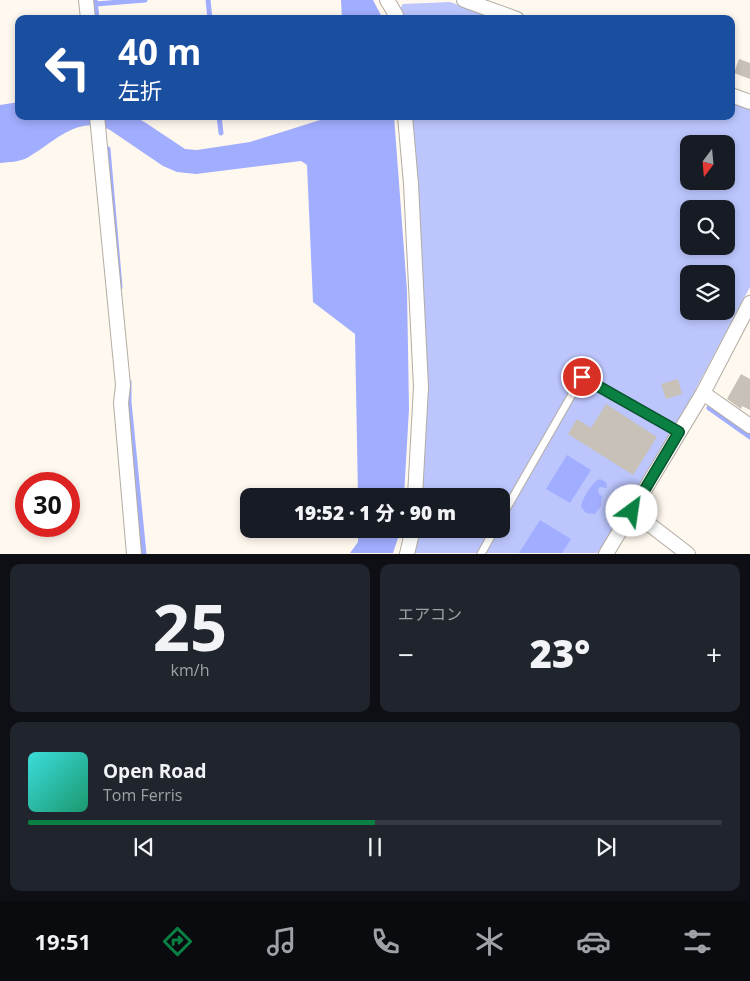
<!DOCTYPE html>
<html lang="ja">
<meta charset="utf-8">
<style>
:root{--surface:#171b24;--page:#20242c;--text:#f1f3f6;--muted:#9ea1a6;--line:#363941;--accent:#0b8043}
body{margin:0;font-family:"Open Sans","Noto Sans JP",sans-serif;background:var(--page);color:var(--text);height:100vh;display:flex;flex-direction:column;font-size:19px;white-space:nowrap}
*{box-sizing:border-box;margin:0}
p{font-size:16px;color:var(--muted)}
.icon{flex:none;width:28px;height:28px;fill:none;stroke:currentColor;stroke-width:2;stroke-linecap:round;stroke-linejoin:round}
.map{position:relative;height:554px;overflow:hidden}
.details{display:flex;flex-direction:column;gap:10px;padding:10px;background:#0d0f14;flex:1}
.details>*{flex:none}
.top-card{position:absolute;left:15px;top:15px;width:720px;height:105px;border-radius:10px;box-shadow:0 2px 8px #0003;background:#1a4fa0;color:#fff;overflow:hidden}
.needle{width:32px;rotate:196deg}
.buttons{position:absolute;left:680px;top:135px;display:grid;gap:10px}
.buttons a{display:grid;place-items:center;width:55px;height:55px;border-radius:10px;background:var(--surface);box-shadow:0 2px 8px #0003;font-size:25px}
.speed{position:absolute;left:15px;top:472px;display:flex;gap:10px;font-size:25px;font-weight:700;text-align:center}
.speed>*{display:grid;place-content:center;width:65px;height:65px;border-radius:50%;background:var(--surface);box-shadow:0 2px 8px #0003;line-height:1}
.speed .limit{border:8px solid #d22;background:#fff;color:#111}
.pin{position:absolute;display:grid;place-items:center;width:42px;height:42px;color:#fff;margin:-21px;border:2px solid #fff;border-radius:50%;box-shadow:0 1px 5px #0007}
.me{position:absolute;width:55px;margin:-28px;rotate:31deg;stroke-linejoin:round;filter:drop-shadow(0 0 4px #0008)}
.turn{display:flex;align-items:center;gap:18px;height:105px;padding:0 20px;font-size:22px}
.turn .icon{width:65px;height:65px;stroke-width:2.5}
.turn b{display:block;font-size:35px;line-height:42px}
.big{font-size:38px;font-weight:800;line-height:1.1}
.details .tile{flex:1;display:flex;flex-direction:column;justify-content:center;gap:8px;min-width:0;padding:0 18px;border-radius:10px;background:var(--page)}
.details .dial{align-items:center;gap:0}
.dial b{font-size:65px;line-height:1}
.song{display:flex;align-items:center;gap:15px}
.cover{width:60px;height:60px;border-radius:8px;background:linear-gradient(135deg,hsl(180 70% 55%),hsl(160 70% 35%))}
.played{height:5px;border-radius:2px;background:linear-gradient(90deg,var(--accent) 50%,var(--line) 50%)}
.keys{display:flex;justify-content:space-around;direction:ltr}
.heat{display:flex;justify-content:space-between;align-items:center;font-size:28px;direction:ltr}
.details .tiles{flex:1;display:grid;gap:10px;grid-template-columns:1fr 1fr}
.tile:last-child{grid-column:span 2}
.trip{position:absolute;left:240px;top:488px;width:270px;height:50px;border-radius:10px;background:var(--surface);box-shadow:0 2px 8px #0003;font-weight:800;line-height:50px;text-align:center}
.dock{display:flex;height:80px;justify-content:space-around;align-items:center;background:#090b0e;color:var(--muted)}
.dock .icon{width:35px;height:35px}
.dock .active{color:var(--accent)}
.dock b{font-size:22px;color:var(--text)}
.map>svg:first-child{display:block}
</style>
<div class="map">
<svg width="750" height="554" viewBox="0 0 750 554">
<rect width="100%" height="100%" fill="#fff8ef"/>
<path fill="#bcc6fd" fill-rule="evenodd" d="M450,2L498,19H400L399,10L403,4Z
M731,101L750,107V287L682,415L599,553H411L419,529H501V496H421L410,116H731ZM689,144H726V181H689ZM689,209H726V246H689ZM689,274H726V311H689Z"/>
<path fill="#a1adfe" d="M341,0H373L383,19H342Z
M19,102V116H134L146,123L185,149L197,150L250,142L333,116H394L407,290L409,409L404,496H358L355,334L313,302L307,165L301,161L196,174L177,172L163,166L110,130C77,114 54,143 27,158C19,162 9,162 0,163V105Z
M567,455L591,470L570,503L546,489Z
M600,479L606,482L607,488L600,487L598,489L599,494L602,496L601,506L595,514L586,513L581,507C582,499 592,482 600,479Z
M540,520L571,539L562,553H519Z
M358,529H401L393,553H350L358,542Z"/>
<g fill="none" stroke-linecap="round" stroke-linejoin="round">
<path stroke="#a1adfe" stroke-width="5" d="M95,0L97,19
M208,0L210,19
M96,4L145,0
M219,116L221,133
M108,149L120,287
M129,382V402L144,554
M709,408L750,437"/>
</g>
<path fill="#c7c1b8" d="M739,59L750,63V79L734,73Z
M741,374L750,379V410L742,406L741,409L727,399Z
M678,379L682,394L666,399L661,384Z
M606,404L657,437L633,475L568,434L577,419L591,428Z"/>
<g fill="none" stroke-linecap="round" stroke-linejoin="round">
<g stroke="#b2aca3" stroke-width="9">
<path id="service" d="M501,518L582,377L679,432
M481,554L495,529"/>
</g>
<g stroke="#b2aca3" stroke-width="16">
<path id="minor" d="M86,0L88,19
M387,0L396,15V19
M464,0L517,19
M731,95L750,102
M97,116L123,385L121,403L134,554
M405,116L411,184L421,387L415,496
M703,393L750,426
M632,511L688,554
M407,554L413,529
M606,554L703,393L750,303"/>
</g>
<use href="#service" stroke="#fff" stroke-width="7"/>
<use href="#minor" stroke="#fff" stroke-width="14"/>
</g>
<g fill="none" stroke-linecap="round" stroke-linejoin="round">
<g stroke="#07532c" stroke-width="12">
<path id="route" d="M582,377L679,432L632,511"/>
</g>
<use href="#route" stroke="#0b8043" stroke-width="9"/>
</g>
</svg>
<div class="buttons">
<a><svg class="needle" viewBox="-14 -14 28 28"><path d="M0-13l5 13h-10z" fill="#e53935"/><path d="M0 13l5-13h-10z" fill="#9ea1a6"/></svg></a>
<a><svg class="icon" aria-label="search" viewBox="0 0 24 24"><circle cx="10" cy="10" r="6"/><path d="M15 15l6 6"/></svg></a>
<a><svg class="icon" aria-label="layers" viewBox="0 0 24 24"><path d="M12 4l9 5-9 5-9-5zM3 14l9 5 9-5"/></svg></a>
</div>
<div class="speed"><div class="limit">30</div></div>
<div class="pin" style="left:582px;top:377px;background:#d93025"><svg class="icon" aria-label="arrive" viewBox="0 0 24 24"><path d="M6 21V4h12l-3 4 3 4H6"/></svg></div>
<svg class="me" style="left:632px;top:511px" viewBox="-20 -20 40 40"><circle r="19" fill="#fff"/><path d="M0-13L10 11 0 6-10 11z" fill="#0b8043"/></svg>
<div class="trip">19:52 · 1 分 · 90 m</div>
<div class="top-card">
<div class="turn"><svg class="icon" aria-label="left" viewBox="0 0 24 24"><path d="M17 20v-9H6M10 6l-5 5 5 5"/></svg><div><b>40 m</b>左折</div></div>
</div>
</div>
<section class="details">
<div class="tiles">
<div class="tile dial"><b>25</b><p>km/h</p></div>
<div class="tile"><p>エアコン</p>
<div class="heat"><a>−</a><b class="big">23°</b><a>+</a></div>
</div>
<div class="tile">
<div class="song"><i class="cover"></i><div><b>Open Road</b><p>Tom Ferris</p></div></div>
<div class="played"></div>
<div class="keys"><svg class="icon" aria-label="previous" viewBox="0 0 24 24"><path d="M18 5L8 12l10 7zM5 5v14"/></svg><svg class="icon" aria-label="pause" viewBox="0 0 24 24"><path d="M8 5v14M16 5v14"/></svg><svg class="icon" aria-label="next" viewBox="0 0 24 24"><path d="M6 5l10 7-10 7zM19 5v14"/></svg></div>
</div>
</div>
</section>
<nav class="dock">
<b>19:51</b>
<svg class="icon active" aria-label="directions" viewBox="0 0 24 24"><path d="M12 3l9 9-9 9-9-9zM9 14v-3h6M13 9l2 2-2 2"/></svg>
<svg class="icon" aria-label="music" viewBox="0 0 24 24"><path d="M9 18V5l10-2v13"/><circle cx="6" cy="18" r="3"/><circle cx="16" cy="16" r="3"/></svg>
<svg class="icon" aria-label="phone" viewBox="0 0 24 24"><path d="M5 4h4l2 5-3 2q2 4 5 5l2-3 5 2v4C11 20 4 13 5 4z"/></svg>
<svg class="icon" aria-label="climate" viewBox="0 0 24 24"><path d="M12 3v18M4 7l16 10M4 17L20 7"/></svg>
<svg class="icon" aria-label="car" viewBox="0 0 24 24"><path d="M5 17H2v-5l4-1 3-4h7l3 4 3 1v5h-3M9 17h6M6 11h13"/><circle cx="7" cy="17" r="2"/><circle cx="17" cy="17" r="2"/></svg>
<svg class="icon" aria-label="filters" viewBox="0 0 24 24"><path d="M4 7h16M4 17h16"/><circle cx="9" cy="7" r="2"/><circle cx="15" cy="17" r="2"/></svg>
</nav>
